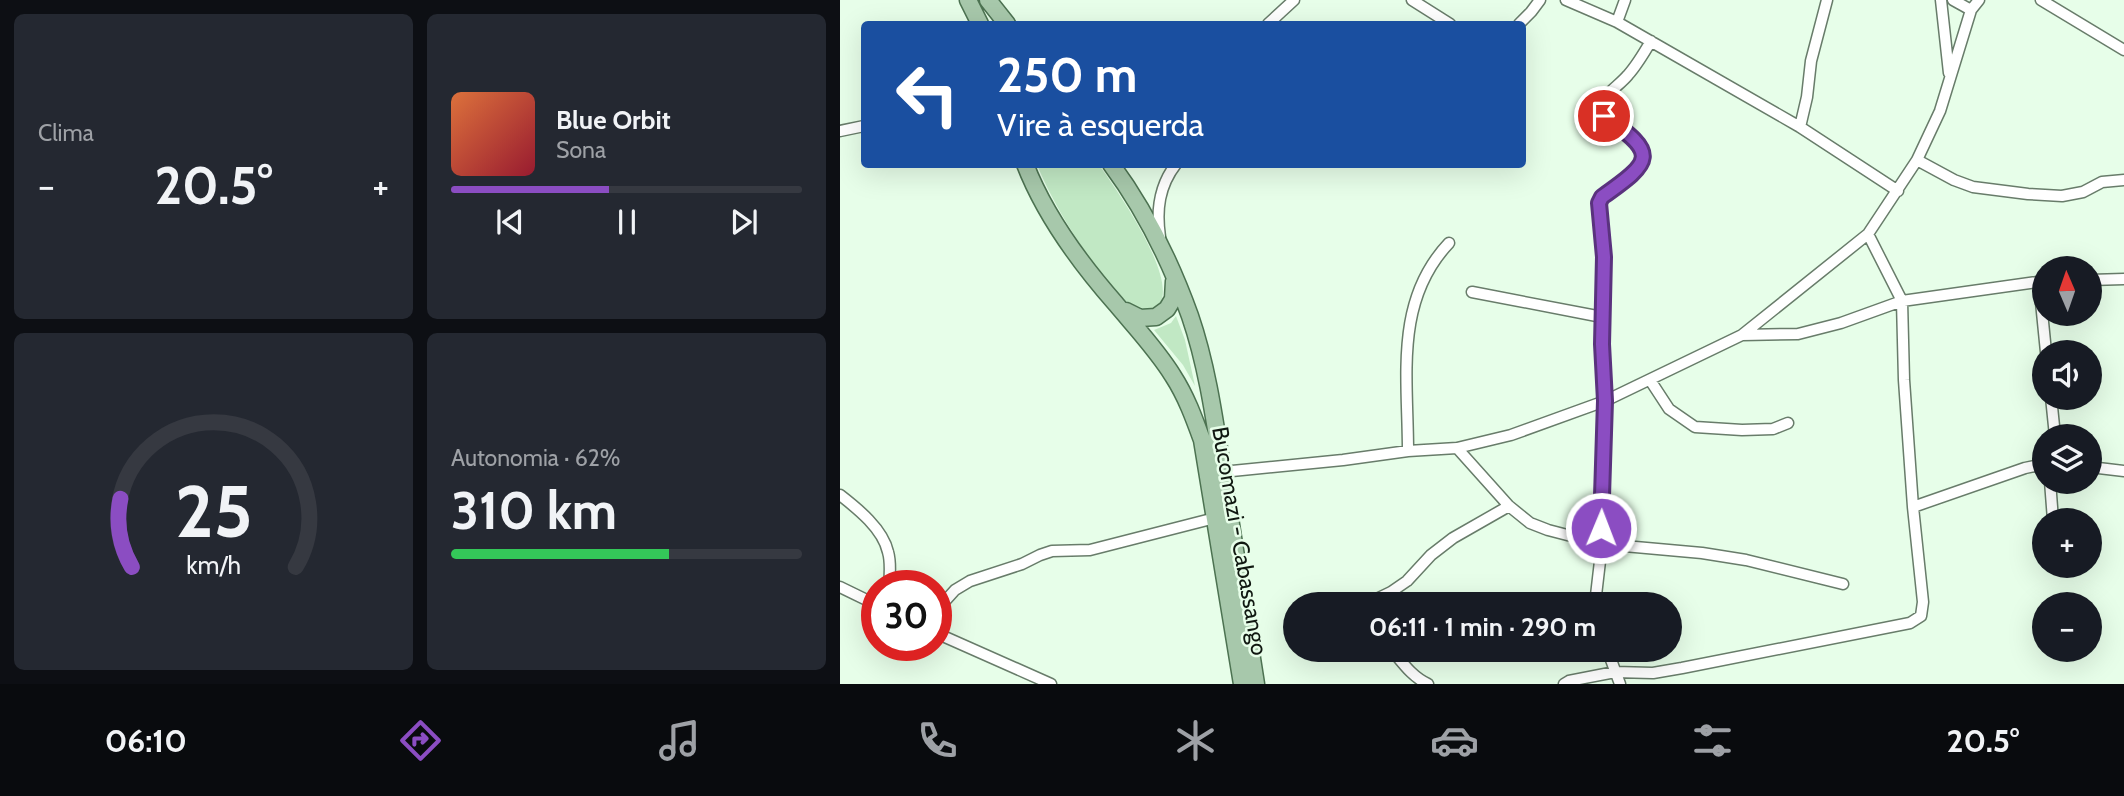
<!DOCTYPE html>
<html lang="pt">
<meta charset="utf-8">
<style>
:root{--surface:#171b24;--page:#242831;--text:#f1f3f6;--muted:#9ea1a6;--line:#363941;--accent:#8b4dc2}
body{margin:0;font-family:Cabin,sans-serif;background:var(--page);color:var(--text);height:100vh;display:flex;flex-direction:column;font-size:26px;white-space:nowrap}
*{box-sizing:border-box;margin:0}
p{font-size:23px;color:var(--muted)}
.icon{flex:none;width:38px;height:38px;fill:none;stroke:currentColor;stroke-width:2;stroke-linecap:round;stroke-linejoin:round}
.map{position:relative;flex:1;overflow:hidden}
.sheet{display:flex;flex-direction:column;gap:14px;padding:14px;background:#0d0f14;width:840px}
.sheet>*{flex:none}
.top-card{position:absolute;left:21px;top:21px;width:665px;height:147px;border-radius:7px;box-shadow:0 7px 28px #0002;background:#1a4fa0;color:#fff;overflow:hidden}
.needle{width:46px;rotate:358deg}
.tools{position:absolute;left:1192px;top:256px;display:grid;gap:14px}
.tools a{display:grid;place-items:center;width:70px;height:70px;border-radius:50%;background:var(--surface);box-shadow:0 7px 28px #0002;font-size:35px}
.speed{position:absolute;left:21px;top:570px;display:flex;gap:14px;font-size:35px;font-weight:700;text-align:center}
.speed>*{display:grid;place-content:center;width:91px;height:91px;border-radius:50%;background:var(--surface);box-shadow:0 7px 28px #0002;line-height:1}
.speed .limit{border:10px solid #d22;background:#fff;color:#111}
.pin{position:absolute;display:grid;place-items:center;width:60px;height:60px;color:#fff;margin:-30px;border:4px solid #fff;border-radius:50%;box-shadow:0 2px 7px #0007}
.me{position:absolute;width:77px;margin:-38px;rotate:1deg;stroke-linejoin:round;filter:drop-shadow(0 0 5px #0008)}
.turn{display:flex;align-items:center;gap:24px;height:147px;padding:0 21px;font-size:32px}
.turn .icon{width:91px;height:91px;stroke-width:2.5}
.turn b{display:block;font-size:49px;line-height:60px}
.big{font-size:52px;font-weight:700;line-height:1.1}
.sheet .tile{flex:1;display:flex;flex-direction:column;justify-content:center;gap:10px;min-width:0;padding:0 24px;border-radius:10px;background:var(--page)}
.sheet .dial{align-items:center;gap:0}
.dial svg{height:182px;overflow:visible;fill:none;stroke:var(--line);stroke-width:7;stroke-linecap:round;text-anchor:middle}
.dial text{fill:var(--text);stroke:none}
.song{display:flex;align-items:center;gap:21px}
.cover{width:84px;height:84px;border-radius:10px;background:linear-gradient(135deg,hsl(20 70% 55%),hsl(350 70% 35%))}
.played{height:7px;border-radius:4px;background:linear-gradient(90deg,var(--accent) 45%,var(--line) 45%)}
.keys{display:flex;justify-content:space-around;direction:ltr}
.heat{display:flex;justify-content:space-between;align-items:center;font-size:38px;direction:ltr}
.charge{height:10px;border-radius:5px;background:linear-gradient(90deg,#34c759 62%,var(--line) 0)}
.sheet .tiles{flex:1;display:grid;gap:14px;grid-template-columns:repeat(2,1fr)}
.trip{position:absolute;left:443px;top:592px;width:399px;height:70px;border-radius:35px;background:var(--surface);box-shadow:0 7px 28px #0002;font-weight:700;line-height:70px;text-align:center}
.tab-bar{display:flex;height:112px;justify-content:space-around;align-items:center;background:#090b0e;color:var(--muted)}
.tab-bar .icon{width:49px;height:49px}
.tab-bar .active{color:var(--accent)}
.tab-bar b{font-size:32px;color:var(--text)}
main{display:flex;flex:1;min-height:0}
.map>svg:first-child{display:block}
</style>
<main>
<section class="sheet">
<div class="tiles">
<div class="tile"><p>Clima</p>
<div class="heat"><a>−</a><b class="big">20.5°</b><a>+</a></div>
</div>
<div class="tile">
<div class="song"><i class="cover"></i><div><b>Blue Orbit</b><p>Sona</p></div></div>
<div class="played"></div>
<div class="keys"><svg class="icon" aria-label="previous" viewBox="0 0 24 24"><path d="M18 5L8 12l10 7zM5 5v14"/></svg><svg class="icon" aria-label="pause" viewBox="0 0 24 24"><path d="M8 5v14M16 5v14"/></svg><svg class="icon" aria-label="next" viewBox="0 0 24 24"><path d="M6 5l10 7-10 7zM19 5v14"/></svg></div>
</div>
<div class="tile dial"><svg viewBox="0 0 100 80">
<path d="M14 69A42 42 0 1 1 86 69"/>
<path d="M14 69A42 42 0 0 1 9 39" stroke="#8b4dc2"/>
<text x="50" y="56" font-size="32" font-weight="700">25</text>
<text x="50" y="72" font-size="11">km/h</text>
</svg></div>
<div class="tile"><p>Autonomia · 62%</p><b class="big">310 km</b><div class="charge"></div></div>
</div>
</section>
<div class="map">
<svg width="1284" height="684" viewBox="0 0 1284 684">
<rect width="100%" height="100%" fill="#e7fee9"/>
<path fill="#c1e8c4" d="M197,165H259C275,187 343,284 317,307C312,312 302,313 296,310C287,307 279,295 273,288C242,250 216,210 197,165Z
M336,316L345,340L355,386L343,365L314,330L331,323Z"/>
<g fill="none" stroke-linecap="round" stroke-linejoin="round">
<g stroke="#687c6a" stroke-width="13">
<path id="street" d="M572,0L610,24
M726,0L777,22L960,127L1058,191
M1101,0L1109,73
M1113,0L1131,10
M1201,0L1284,50
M777,22L785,0
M428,24L454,0
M679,24L691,12L700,0
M960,127L967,97L971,61L987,0
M0,131L24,126
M1077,160L1114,180L1133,187L1188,194L1222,196L1243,192L1262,182L1284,180
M320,237C316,210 319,186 336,164
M1250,280L1284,279
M1199,282L1206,352
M632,292L762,317
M902,335L958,334L1001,323L1062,301L1204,281
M810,380L829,409L855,427L902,430L933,429L948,423
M1211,397L1215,436
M617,448L669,506L690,523L708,530L762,544L862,553L906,560L1003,584
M568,451C568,377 554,301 609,243
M1250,467L1284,471
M382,472L503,460L568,451L617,448L671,435L765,401L902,335L1028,234L1077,160L1100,111L1131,10L1139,0
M1210,481L1213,520
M0,495C18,509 43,529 48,552C51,562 50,575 49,586
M1073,507L1185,468L1204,464
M0,587L37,605
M526,604L551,592L567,581L591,555L613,538L669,506
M755,604L762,544L765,401L762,344L764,257L759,203L762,197L793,175L802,163L804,154L801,145L758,111C762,95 778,87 788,75C797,65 804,53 811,41
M96,611L115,590L130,581L182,564L200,555L212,551L250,550L375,518
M96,633L211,684
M551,649C562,662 572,677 588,684
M767,649L780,684
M724,684L729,681L775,672L813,673L842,668L1070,623L1081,616L1083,602L1073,507L1064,380L1062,301L1028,234"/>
</g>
<g stroke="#4c7251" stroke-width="19">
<path id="primary" d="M128,0L140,24
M148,0L167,24
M185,164C205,216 240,263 276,304C296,328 317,350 333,376C346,396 354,418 362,440L402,684
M271,164C305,210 331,263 350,316C370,374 377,439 387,499C397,561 406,622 416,684
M286,311L300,318L316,317L327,309L333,299L334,281"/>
</g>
<use href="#street" stroke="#fff" stroke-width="10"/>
<use href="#primary" stroke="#a7c8ab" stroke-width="16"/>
</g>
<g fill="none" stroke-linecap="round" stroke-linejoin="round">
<g stroke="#5a327e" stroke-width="18">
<path id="route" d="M761,528L765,401L762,344L764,257L759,203L762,197C813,161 819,154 764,116"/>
</g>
<use href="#route" stroke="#8b4dc2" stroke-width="12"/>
</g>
<g text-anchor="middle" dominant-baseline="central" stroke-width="5" stroke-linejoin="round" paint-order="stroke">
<g font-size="23" fill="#101811" stroke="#e7fee9">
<text transform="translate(400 541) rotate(80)">Bucomazi - Cabassango</text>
</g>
</g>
</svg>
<div class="tools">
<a><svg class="needle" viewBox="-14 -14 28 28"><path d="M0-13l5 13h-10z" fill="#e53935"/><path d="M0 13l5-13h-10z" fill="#9ea1a6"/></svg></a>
<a><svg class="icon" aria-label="sound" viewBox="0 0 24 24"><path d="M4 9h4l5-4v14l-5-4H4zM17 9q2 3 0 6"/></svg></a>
<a><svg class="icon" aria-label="layers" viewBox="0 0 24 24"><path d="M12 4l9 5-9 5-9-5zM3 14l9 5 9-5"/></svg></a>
<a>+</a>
<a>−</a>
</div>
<div class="speed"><div class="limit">30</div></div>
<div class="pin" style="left:764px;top:116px;background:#d93025"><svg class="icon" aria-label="arrive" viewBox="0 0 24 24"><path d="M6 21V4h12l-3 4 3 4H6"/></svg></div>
<svg class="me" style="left:761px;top:528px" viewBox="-20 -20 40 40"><circle r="17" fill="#8b4dc2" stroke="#fff" stroke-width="3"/><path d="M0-11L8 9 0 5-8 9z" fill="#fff"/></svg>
<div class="trip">06:11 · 1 min · 290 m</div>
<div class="top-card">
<div class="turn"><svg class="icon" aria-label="left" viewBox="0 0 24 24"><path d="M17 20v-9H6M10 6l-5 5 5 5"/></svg><div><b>250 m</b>Vire à esquerda</div></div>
</div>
</div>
</main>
<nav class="tab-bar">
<b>06:10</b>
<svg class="icon active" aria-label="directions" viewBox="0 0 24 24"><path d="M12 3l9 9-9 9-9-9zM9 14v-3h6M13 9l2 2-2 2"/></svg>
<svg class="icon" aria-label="music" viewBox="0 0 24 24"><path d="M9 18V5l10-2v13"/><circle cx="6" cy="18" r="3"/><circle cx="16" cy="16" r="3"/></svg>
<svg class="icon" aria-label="phone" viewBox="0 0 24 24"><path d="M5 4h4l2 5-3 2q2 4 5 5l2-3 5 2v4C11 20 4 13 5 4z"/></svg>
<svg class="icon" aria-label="climate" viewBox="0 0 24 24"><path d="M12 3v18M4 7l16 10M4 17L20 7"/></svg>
<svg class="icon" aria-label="car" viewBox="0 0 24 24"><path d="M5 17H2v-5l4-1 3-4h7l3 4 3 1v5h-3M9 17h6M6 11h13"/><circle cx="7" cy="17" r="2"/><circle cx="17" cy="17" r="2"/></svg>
<svg class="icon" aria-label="filters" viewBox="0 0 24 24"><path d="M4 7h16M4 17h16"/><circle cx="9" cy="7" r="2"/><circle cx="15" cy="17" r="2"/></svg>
<b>20.5°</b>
</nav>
